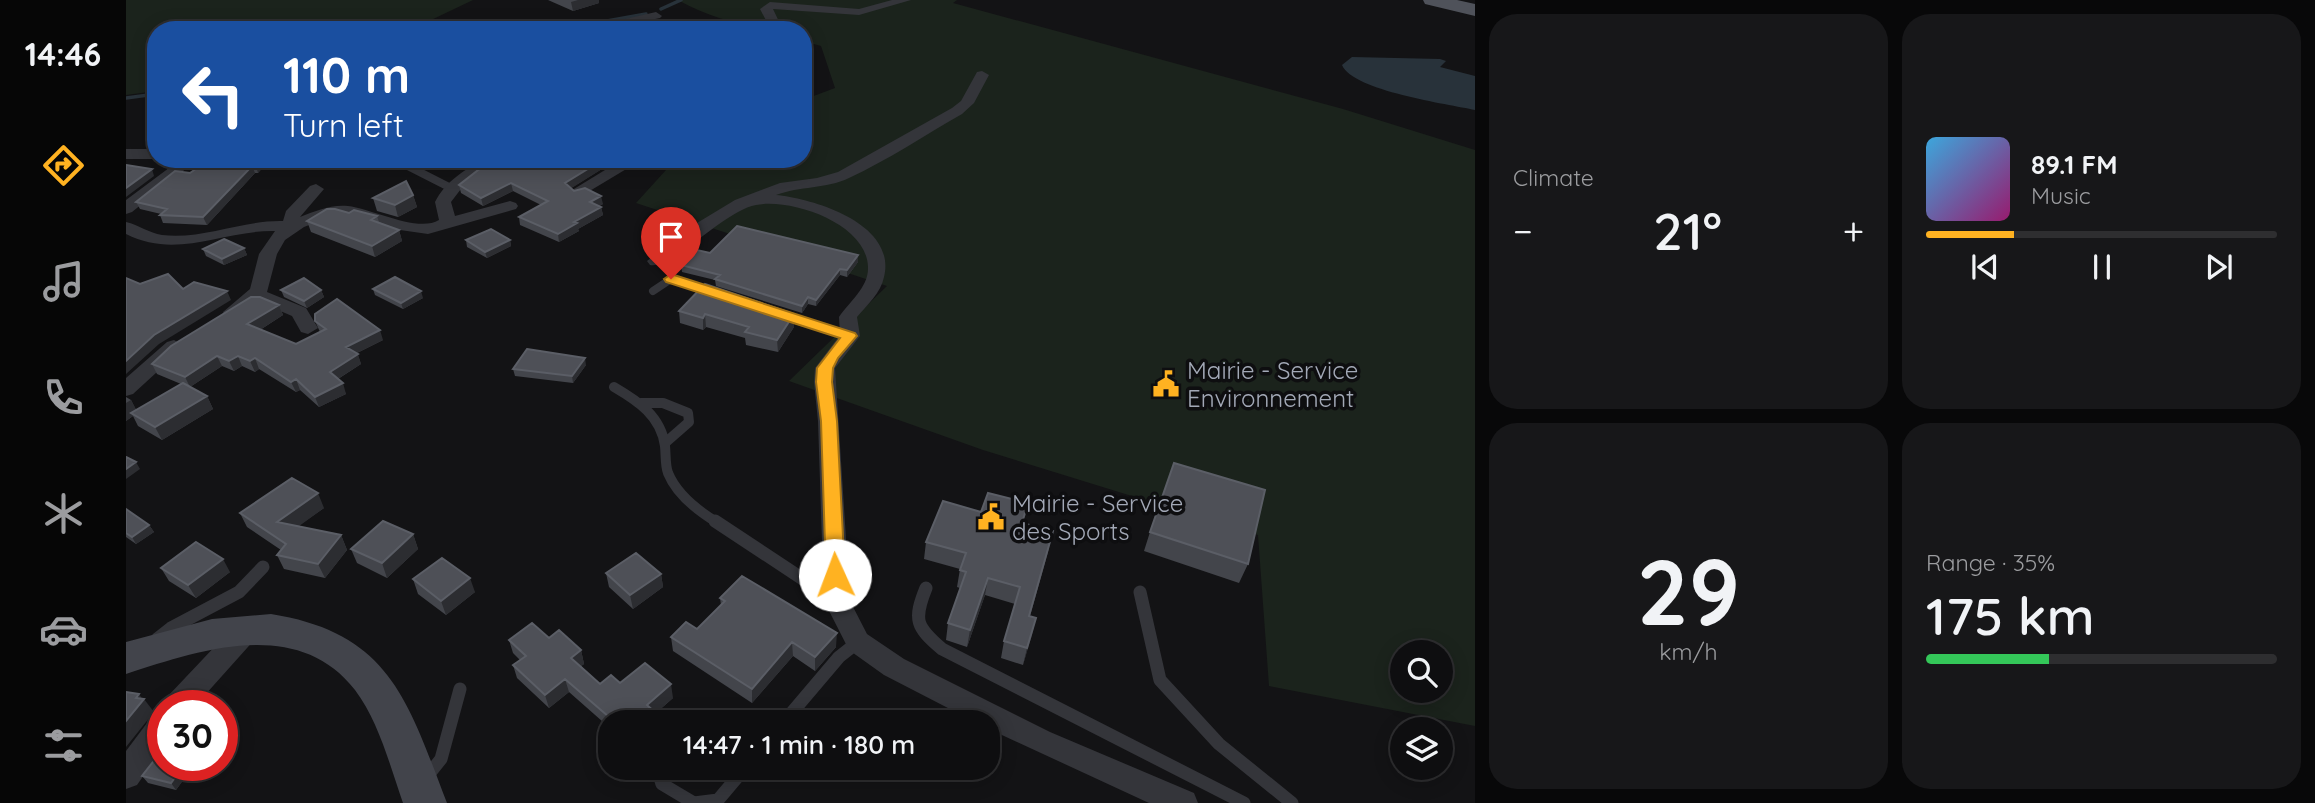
<!DOCTYPE html>
<meta charset="utf-8">
<style>
:root{--surface:#0e0e10;--page:#171719;--text:#f1f3f6;--muted:#9b9c9f;--line:#2e2e30;--accent:#ffb221}
body{margin:0;font-family:Quicksand,sans-serif;background:var(--page);color:var(--text);height:100vh;display:flex;flex-direction:column;font-size:26px;white-space:nowrap}
*{box-sizing:border-box;margin:0}
p{font-size:23px;color:var(--muted)}
.icon{flex:none;width:38px;height:38px;fill:none;stroke:currentColor;stroke-width:2;stroke-linecap:round;stroke-linejoin:round}
.map{position:relative;flex:1;overflow:hidden}
.drawer{display:flex;flex-direction:column;gap:14px;padding:14px;background:#080809;width:840px}
.drawer>*{flex:none}
.banner{position:absolute;left:21px;top:21px;width:665px;height:147px;border-radius:28px;box-shadow:0 4px 18px #0003,0 0 0 2px var(--line);background:#1a4fa0;color:#fff;overflow:hidden}
.fabs{position:absolute;left:1264px;top:640px;display:grid;gap:14px}
.fabs a{display:grid;place-items:center;width:63px;height:63px;border-radius:50%;background:var(--surface);box-shadow:0 4px 18px #0003,0 0 0 2px var(--line);font-size:35px}
.speed{position:absolute;left:21px;top:690px;display:flex;gap:14px;font-size:35px;font-weight:700;text-align:center}
.speed>*{display:grid;place-content:center;width:91px;height:91px;border-radius:50%;background:var(--surface);box-shadow:0 4px 18px #0003,0 0 0 2px var(--line);line-height:1}
.speed .limit{border:10px solid #d22;background:#fff;color:#111}
.pin{position:absolute;display:grid;place-items:center;width:60px;height:60px;color:#fff;margin:-72px -30px;border-radius:50% 50% 50% 0;rotate:-45deg;box-shadow:0 0 7px #0007}
.pin .icon{rotate:45deg}
.me{position:absolute;width:77px;margin:-38px;rotate:358deg;stroke-linejoin:round;filter:drop-shadow(0 0 5px #0008)}
.turn{display:flex;align-items:center;gap:24px;height:147px;padding:0 21px;font-size:32px}
.turn .icon{width:91px;height:91px;stroke-width:2.5}
.turn b{display:block;font-size:49px;line-height:60px}
.big{font-size:52px;font-weight:600;line-height:1.1}
.drawer .card{flex:1;display:flex;flex-direction:column;justify-content:center;gap:10px;min-width:0;padding:0 24px;border-radius:28px;background:var(--page)}
.drawer .dial{align-items:center;gap:0}
.dial b{font-size:91px;line-height:1}
.song{display:flex;align-items:center;gap:21px}
.cover{width:84px;height:84px;border-radius:10px;background:linear-gradient(135deg,hsl(200 70% 55%),hsl(320 70% 35%))}
.played{height:7px;border-radius:4px;background:linear-gradient(90deg,var(--accent) 25%,var(--line) 25%)}
.keys{display:flex;justify-content:space-around;direction:ltr}
.heat{display:flex;justify-content:space-between;align-items:center;font-size:38px;direction:ltr}
.charge{height:10px;border-radius:5px;background:linear-gradient(90deg,#34c759 35%,var(--line) 0)}
.drawer .tiles{flex:1;display:grid;gap:14px;grid-template-columns:repeat(2,1fr)}
.trip{position:absolute;left:472px;top:710px;width:402px;height:70px;border-radius:28px;background:var(--surface);box-shadow:0 4px 18px #0003,0 0 0 2px var(--line);font-weight:600;line-height:70px;text-align:center}
main{display:flex;flex:1;min-height:0}
.tabs{display:flex;flex-direction:column;width:126px;justify-content:space-around;align-items:center;background:#060606;color:var(--muted)}
.tabs .icon{width:49px;height:49px}
.tabs .selected{color:var(--accent)}
.tabs b{font-size:32px;color:var(--text)}
.map>svg:first-child{display:block}
</style>
<main>
<nav class="tabs">
<b>14:46</b>
<svg class="icon selected" aria-label="directions" viewBox="0 0 24 24"><path d="M12 3l9 9-9 9-9-9zM9 14v-3h6M13 9l2 2-2 2"/></svg>
<svg class="icon" aria-label="music" viewBox="0 0 24 24"><path d="M9 18V5l10-2v13"/><circle cx="6" cy="18" r="3"/><circle cx="16" cy="16" r="3"/></svg>
<svg class="icon" aria-label="phone" viewBox="0 0 24 24"><path d="M5 4h4l2 5-3 2q2 4 5 5l2-3 5 2v4C11 20 4 13 5 4z"/></svg>
<svg class="icon" aria-label="climate" viewBox="0 0 24 24"><path d="M12 3v18M4 7l16 10M4 17L20 7"/></svg>
<svg class="icon" aria-label="car" viewBox="0 0 24 24"><path d="M5 17H2v-5l4-1 3-4h7l3 4 3 1v5h-3M9 17h6M6 11h13"/><circle cx="7" cy="17" r="2"/><circle cx="17" cy="17" r="2"/></svg>
<svg class="icon" aria-label="filters" viewBox="0 0 24 24"><path d="M4 7h16M4 17h16"/><circle cx="9" cy="7" r="2"/><circle cx="15" cy="17" r="2"/></svg>
</nav>
<div class="map">
<svg width="1349" height="803" viewBox="0 0 1349 803">
<rect width="100%" height="100%" fill="#131315"/>
<path fill="#1b231c" fill-rule="evenodd" d="M0,0H347L303,21L276,30H30V91L0,95Z
M552,0H831L827,3L1217,109L1349,150V726L1143,686L1132,535L857,450L663,381L761,286L510,203L550,159H677V100L709,88L695,46L677,41V30C633,30 591,22 552,0ZM1276,653H1314V691H1276Z"/>
<path fill="#28323a" d="M1226,57L1314,59L1320,61L1314,67L1349,76V110C1322,104 1227,91 1216,65Z"/>
<g fill="none" stroke-linecap="round" stroke-linejoin="round">
<path stroke="#28323a" stroke-width="3.5" d="M535,9L555,0
M348,30L464,24L520,14
M0,98L30,94"/>
<path stroke="#34353a" stroke-width="8" d="M268,159L325,188
M527,291L545,279L588,292"/>
<path stroke="#34353a" stroke-width="10" d="M656,315L724,336
M488,387C512,401 535,416 539,446C540,455 539,465 542,473C551,495 572,511 592,523
M515,403H537L562,413L563,422L539,443"/>
<path stroke="#34353a" stroke-width="13" d="M589,521L710,601
M800,588C787,620 790,627 816,649L1118,803
M1014,592L1034,680L1093,744L1166,803
M31,639L45,628L113,592L137,567
M657,723L713,657L732,642
M531,768L536,784L568,803L592,800L619,768
M299,779L315,759L334,689"/>
<path fill="#34353a" fill-rule="evenodd" d="M766,0H785L733,15L647,9L657,30H645L634,9L644,2L733,9Z
M530,12L536,16L534,18L478,30H452Z
M563,21L569,25L565,30H551Z
M856,71L863,75L848,103L836,114C799,135 762,160 723,178C700,189 674,186 650,195C689,199 771,224 758,277C755,293 741,305 731,317L734,336L709,368L724,601L741,634L778,659L924,732L1068,793L1072,803H1023L863,729V723H851L758,675L723,650L698,601L692,421L688,382L689,368L714,335L713,317C723,302 743,287 742,267C741,224 666,198 630,205C599,210 545,270 524,265L521,261L571,223L609,200L654,183L691,178L712,172L826,108L835,101L851,72Z
M0,149H30V159H0Z
M55,159H72L6,212L0,214V200Z
M358,159H376L338,185L325,202L329,216L384,201L390,203L392,206L390,209L302,234L274,230L223,216L201,218L178,227L159,240L151,254L141,292L180,308L192,328L182,334L175,332L166,316L131,301L113,316H99L97,312L124,289L133,254L149,231C97,230 51,260 0,234V222C13,225 23,233 36,235C76,240 116,220 157,221L160,211L184,186L190,184L198,189L174,217C189,211 206,204 222,206C247,209 292,233 313,220L309,202C320,181 337,171 358,159Z
M497,159H517L457,195L451,197L443,192Z
M48,340L58,346L55,350L7,394L0,396V378L41,342Z
M121,619L130,622L134,630L130,638L70,705H38L42,696L112,622Z
M37,711V748L11,785L0,789V751L27,715Z"/>
<path fill="#42444b" fill-rule="evenodd" d="M145,614C265,633 282,702 321,803H277C264,766 253,722 229,690C172,616 73,650 0,674V642L86,619Z"/>
<path fill="#4f525a" fill-rule="evenodd" d="M1297,0H1331L1349,4V16L1299,4Z"/>
</g>
<path fill="#43454b" d="M422,0H473V3L447,11Z
M84,159H144L132,173H129L81,225L37,223L34,215L35,214L14,209L10,202L64,173Z
M492,159L445,188L448,191L477,204L473,206L475,207L477,215L452,229L453,231L433,242L394,225L393,217L415,205L387,191L357,206L335,193L333,185L372,165Z
M287,195L291,207L272,217L251,211L247,198Z
M223,213L251,216L253,222L273,230L276,241L249,257L185,232L181,221Z
M340,240H384L385,246L361,258L341,247Z
M118,248L121,255L98,265L80,256L77,249Z
M584,253L732,262L721,277L714,275L690,306L682,304L676,313L590,286L589,280L556,272L555,265Z
M247,289L297,298L277,309L249,295Z
M155,290H195L198,297L181,308L158,297Z
M153,305L157,315L134,330L170,344L194,332L189,321L257,340L231,353L235,364L212,379L220,394L193,407L174,390L170,392L133,369L129,372L116,366L108,371L96,366L64,387L81,396L87,409L36,440L12,426L7,416L0,421V397L5,400L10,410L55,384L31,374L26,364Z
M553,311L668,314V327L652,352L620,345L619,338L580,327L577,330L554,323Z
M460,365L447,383L389,376L387,369Z
M198,508L172,526L215,535L221,550L199,578L158,569L151,555L155,550L121,527L114,513Z
M0,509L23,525L28,532L10,544L0,537Z
M898,523L923,548L904,616L910,618L897,665L875,658L878,641L889,604L859,595L841,647L820,640L822,623L834,588L831,587L834,569L798,559L800,542Z
M1024,532L1122,564L1113,583L1018,551Z
M287,534L292,549L261,578L231,563L225,549Z
M35,568L104,572L70,598L43,581Z
M480,573L535,574L537,587L507,609L483,587Z
M287,579L349,592L320,615L292,594Z
M594,598L710,647L689,671L667,656L626,703L547,651L545,637L571,629L595,605Z
M423,638L455,650L458,664L455,666L474,684L494,683L547,698L530,713L532,723H485V729L443,692L423,708L391,678L387,665L394,660L387,653L383,640Z
M37,765H68L50,790L22,783L16,776Z"/>
<path fill="#2c2d31" d="M452,0H473V3L447,11L445,2Z
M135,159H144L132,173L130,166Z
M478,159H492L441,191L439,183Z
M126,166L129,173L81,225L77,217Z
M26,169L28,176L0,197V188Z
M385,183L387,191L357,206L355,198Z
M287,195L291,207L272,217L269,205Z
M475,196L477,204L465,210L464,202Z
M475,207L477,215L452,229L453,231L433,242L432,234L448,222Z
M273,230L276,241L249,257L246,246Z
M384,240L385,246L361,258L359,252Z
M118,248L121,255L98,265L96,259Z
M732,255V262L721,277V270Z
M714,269V275L690,306V300Z
M195,290L198,297L181,308L178,301Z
M101,291L105,300L33,344L0,374V361L28,335Z
M295,291L297,298L277,309L275,303Z
M682,297V304L676,313V306Z
M153,305L157,315L126,335L121,324Z
M579,314L580,327L577,330V318Z
M668,314V327L652,352L651,340Z
M254,330L257,340L223,357L220,347Z
M232,354L235,364L207,382L204,372Z
M91,356L96,366L64,387L59,377Z
M112,356L116,366L108,371L103,361Z
M129,358L133,369L129,372L124,361Z
M459,358L460,365L447,383L446,376Z
M170,379L174,390L170,392L165,382Z
M217,383L220,394L193,407L189,397Z
M81,396L87,409L36,440L29,427Z
M5,400L12,413H5L7,416L0,421V403Z
M10,462L14,469L0,479V469Z
M192,493L198,508L158,537L151,522Z
M23,525L28,532L10,544L6,537Z
M927,531L923,548L899,633L903,616Z
M287,534L292,549L261,578L256,563Z
M215,535L221,550L199,578L192,564Z
M97,559L104,572L70,598L62,585Z
M535,574L537,587L507,609L504,595Z
M344,578L349,592L320,615L315,601Z
M862,578L859,595L841,647L844,630Z
M910,618L906,635L897,665L901,648Z
M711,633L710,647L689,671V657Z
M666,642L667,656L626,703V689Z
M455,650L458,664L449,671L445,658Z
M439,679L443,692L423,708L419,695Z
M545,684L547,698L523,719L521,705Z
M13,694L17,700L18,699L28,712L0,747V721Z
M531,714L532,723H521Z
M58,765H68L50,790L45,783Z"/>
<path fill="#4e5057" stroke="#5b5e66" stroke-width="2" d="M476,23L474,30H459Z
M505,23L560,30H504Z
M84,159H135L130,166H126L77,217L34,215L41,209L10,202L49,171L64,173Z
M380,159H478L439,183L448,191L459,188L475,196L464,202L475,207L448,222L451,223L432,234L393,217L422,201L385,183L355,198L333,185L360,164L365,162L372,165Z
M0,165L26,169L0,188Z
M280,181L287,195L269,205L247,198Z
M201,209H209L223,213L228,210L251,216L245,220L273,230L246,246L181,221Z
M611,226L732,255L721,270L714,269L690,300L682,297L676,306L589,279L594,275L555,265L571,250L584,253Z
M365,229L384,240L359,252L340,240Z
M98,239L118,248L96,259L77,249Z
M42,274L57,289L68,282L101,291L28,335L0,361V278L14,284Z
M269,277L295,291L275,303L247,289Z
M178,278L195,290L178,301L155,290Z
M579,284L668,314L651,340L619,332L623,327L579,314L577,318L553,311Z
M125,297H134L153,305L121,324L170,344L200,329L189,321V314L211,299L254,330L220,347L232,354L204,372L217,383L189,397L170,379L165,382L129,358L124,361L112,356L103,361L91,356L59,377L26,364L45,346Z
M401,349L459,358L446,376L387,369Z
M57,383L81,396L29,427L5,413Z
M0,457L10,462L0,469Z
M1048,463L1139,490L1122,564L1024,532Z
M166,478L192,493L151,522L215,535L192,564L151,555L160,544L114,513Z
M862,493L902,503L896,523L927,531L903,616L910,618L901,648L878,641L894,587L862,578L844,630L822,623L840,572L834,570L840,553L800,542L817,501L855,512Z
M0,509L23,525L6,537L0,533Z
M257,521L287,534L256,563L225,549Z
M70,542L97,559L62,585L35,568Z
M510,553L535,574L504,595L480,573Z
M316,558L344,578L315,601L287,579Z
M616,576L711,633L689,657L666,642L626,689L545,637L560,622L571,629L599,601L594,598Z
M406,623L423,638L433,630L455,650L445,658L474,684L485,675L494,683L519,663L545,684L521,705L531,714L521,723H490L439,679L419,695L387,665L400,656L383,640Z
M0,692L13,694L10,698L18,699L0,721Z
M37,749V765H58L45,783L16,776Z"/>
<path fill="#ffb221" stroke="#a67415" stroke-width="2" d="M545,274L729,333L731,336L712,358L707,368L706,382L711,421L719,575L716,580L709,582L703,580L700,575L695,421L690,382L691,368L714,338L540,282L538,279Z"/>
<defs>
<g id="civic-bare" transform="scale(2.1)"><path d="M-.6-6.5H3V-4.5H.6V-3L4-1V1h2V6H-6V1h2V-1L-.6-3ZM-1.2 2.5V6h2.4V2.5Z" fill="#ffb221" stroke="#0e0e10" stroke-width="2.5" paint-order="stroke"/></g>
</defs>
<g fill-rule="evenodd">
<use href="#civic-bare" x="1040" y="384"/>
<use href="#civic-bare" x="865" y="517"/>
</g>
<g text-anchor="middle" dominant-baseline="central" stroke-width="7" stroke-linejoin="round" paint-order="stroke">
<g font-size="24" fill="#a3a9b7" stroke="#0e0e10" text-anchor="start">
<text x="1061" y="370">Mairie - Service<tspan x="1061" dy="28">Environnement</tspan></text>
<text x="886" y="503">Mairie - Service<tspan x="886" dy="28">des Sports</tspan></text>
</g>
</g>
</svg>
<div class="fabs">
<a><svg class="icon" aria-label="search" viewBox="0 0 24 24"><circle cx="10" cy="10" r="6"/><path d="M15 15l6 6"/></svg></a>
<a><svg class="icon" aria-label="layers" viewBox="0 0 24 24"><path d="M12 4l9 5-9 5-9-5zM3 14l9 5 9-5"/></svg></a>
</div>
<div class="speed"><div class="limit">30</div></div>
<div class="pin" style="left:545px;top:279px;background:#d93025"><svg class="icon" aria-label="arrive" viewBox="0 0 24 24"><path d="M6 21V4h12l-3 4 3 4H6"/></svg></div>
<svg class="me" style="left:709px;top:575px" viewBox="-20 -20 40 40"><circle r="19" fill="#fff"/><path d="M0-13L10 11 0 6-10 11z" fill="#ffb221"/></svg>
<div class="trip">14:47 · 1 min · 180 m</div>
<div class="banner">
<div class="turn"><svg class="icon" aria-label="left" viewBox="0 0 24 24"><path d="M17 20v-9H6M10 6l-5 5 5 5"/></svg><div><b>110 m</b>Turn left</div></div>
</div>
</div>
<section class="drawer">
<div class="tiles">
<div class="card"><p>Climate</p>
<div class="heat"><a>−</a><b class="big">21°</b><a>+</a></div>
</div>
<div class="card">
<div class="song"><i class="cover"></i><div><b>89.1 FM</b><p>Music</p></div></div>
<div class="played"></div>
<div class="keys"><svg class="icon" aria-label="previous" viewBox="0 0 24 24"><path d="M18 5L8 12l10 7zM5 5v14"/></svg><svg class="icon" aria-label="pause" viewBox="0 0 24 24"><path d="M8 5v14M16 5v14"/></svg><svg class="icon" aria-label="next" viewBox="0 0 24 24"><path d="M6 5l10 7-10 7zM19 5v14"/></svg></div>
</div>
<div class="card dial"><b>29</b><p>km/h</p></div>
<div class="card"><p>Range · 35%</p><b class="big">175 km</b><div class="charge"></div></div>
</div>
</section>
</main>
